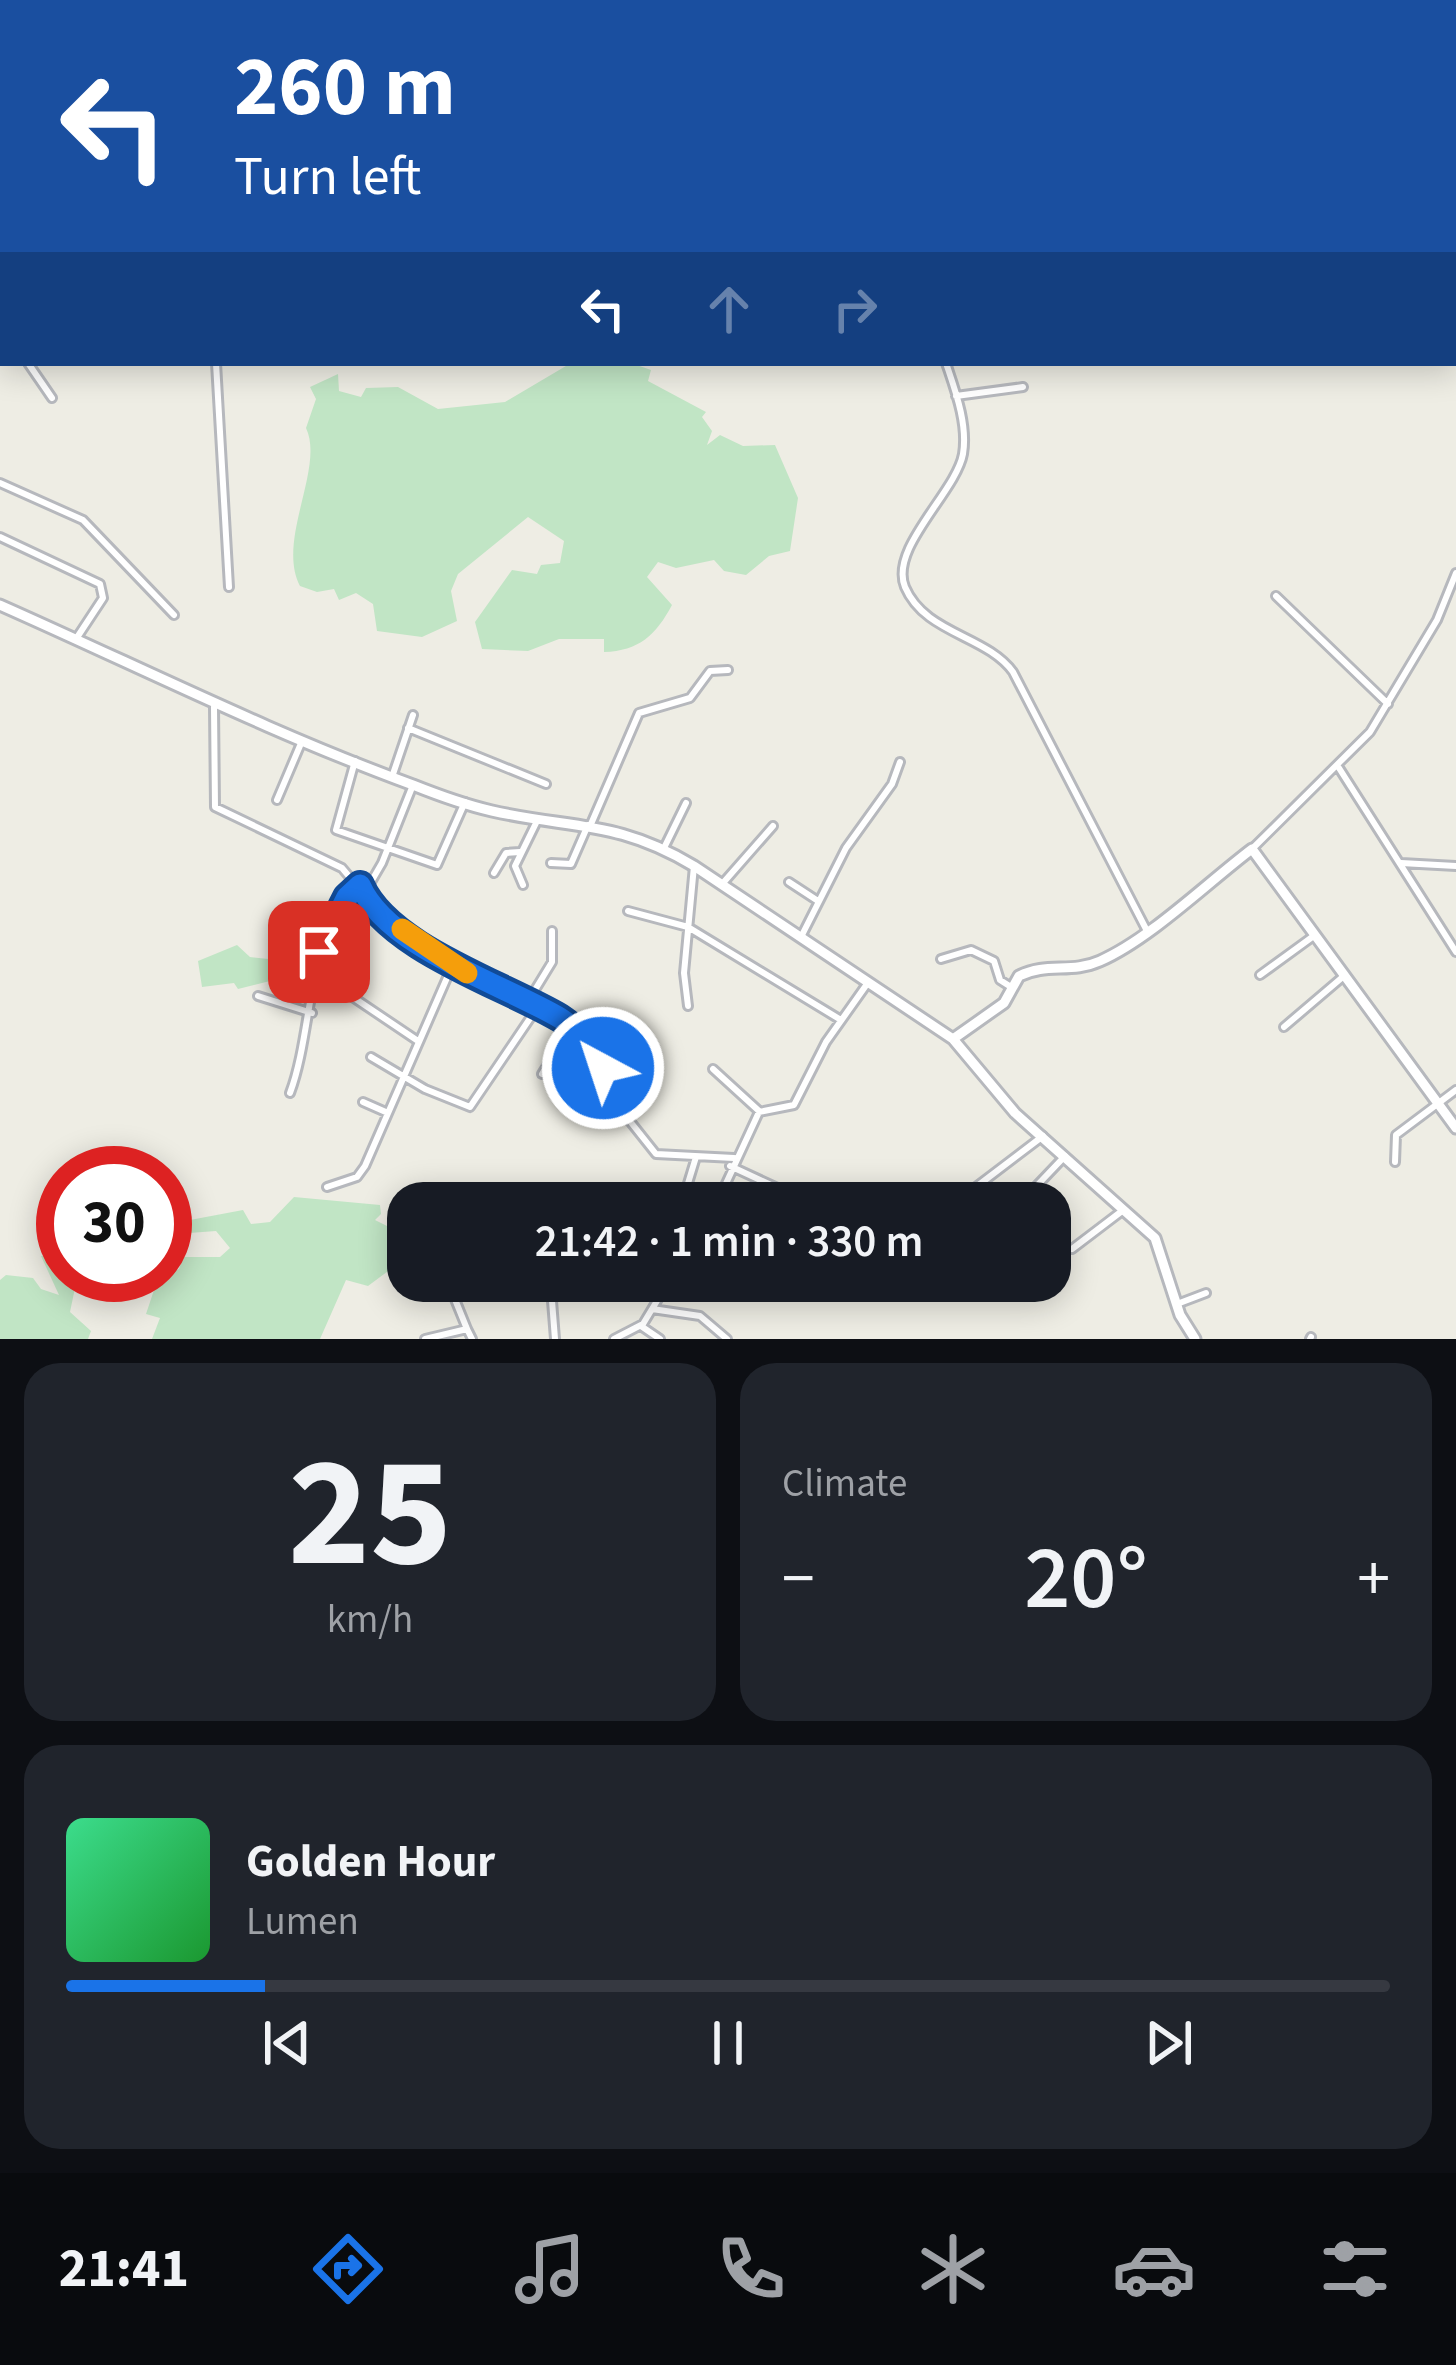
<!DOCTYPE html>
<meta charset="utf-8">
<style>
:root{--surface:#171b24;--page:#20242c;--text:#f1f3f6;--muted:#9ea1a6;--line:#363941;--accent:#1a73e8}
body{margin:0;font-family:"Source Sans 3",sans-serif;background:var(--page);color:var(--text);height:100vh;display:flex;flex-direction:column;font-size:45px;white-space:nowrap}
*{box-sizing:border-box;margin:0}
p{font-size:39px;color:var(--muted)}
.icon{flex:none;width:66px;height:66px;fill:none;stroke:currentColor;stroke-width:2;stroke-linecap:round;stroke-linejoin:round}
.map{position:relative;height:1339px;overflow:hidden}
.side{display:flex;flex-direction:column;gap:24px;padding:24px;background:#0d0f14;flex:1}
.side>*{flex:none}
.guide{position:absolute;left:0px;top:0px;width:1458px;height:366px;box-shadow:0 6px 30px #0003;background:#1a4fa0;color:#fff;overflow:hidden}
.speed{position:absolute;left:36px;top:1146px;display:flex;gap:24px;font-size:60px;font-weight:700;text-align:center}
.speed>*{display:grid;place-content:center;width:156px;height:156px;border-radius:50%;background:var(--surface);box-shadow:0 6px 30px #0003;line-height:1}
.speed .limit{border:18px solid #d22;background:#fff;color:#111}
.pin{position:absolute;display:grid;place-items:center;width:102px;height:102px;color:#fff;margin:-51px;border-radius:24px;box-shadow:0 6px 18px #0006}
.me{position:absolute;width:132px;margin:-66px;rotate:320deg;stroke-linejoin:round;filter:drop-shadow(0 0 9px #0008)}
.turn{display:flex;align-items:center;gap:42px;height:252px;padding:0 36px;font-size:54px}
.turn .icon{width:156px;height:156px;stroke-width:2.5}
.turn b{display:block;font-size:84px;line-height:102px}
.lanes{display:flex;align-items:center;height:114px;padding:0 36px;background:#0003;justify-content:center;gap:60px;direction:ltr}
.lanes .off{opacity:.35}
.big{font-size:90px;font-weight:600;line-height:1.1}
.side .widget{flex:1;display:flex;flex-direction:column;justify-content:center;gap:18px;min-width:0;padding:0 42px;border-radius:36px;background:var(--page)}
.side .dial{align-items:center;gap:0}
.dial b{font-size:156px;line-height:1}
.song{display:flex;align-items:center;gap:36px}
.cover{width:144px;height:144px;border-radius:18px;background:linear-gradient(135deg,hsl(150 70% 55%),hsl(130 70% 35%))}
.played{height:12px;border-radius:6px;background:linear-gradient(90deg,var(--accent) 15%,var(--line) 15%)}
.keys{display:flex;justify-content:space-around;direction:ltr}
.heat{display:flex;justify-content:space-between;align-items:center;font-size:66px;direction:ltr}
.side .tiles{flex:1;display:grid;gap:24px;grid-template-columns:1fr 1fr}
.widget:last-child{grid-column:span 2}
.trip{position:absolute;left:387px;top:1182px;width:684px;height:120px;border-radius:36px;background:var(--surface);box-shadow:0 6px 30px #0003;font-weight:600;line-height:120px;text-align:center}
.menu{display:flex;height:192px;justify-content:space-around;align-items:center;background:#090b0e;color:var(--muted)}
.menu .icon{width:84px;height:84px}
.menu .current{color:var(--accent)}
.menu b{font-size:54px;color:var(--text)}
.map>svg:first-child{display:block}
</style>
<div class="map">
<svg width="1456" height="1339" viewBox="0 0 1456 1339">
<rect width="100%" height="100%" fill="#eeede4"/>
<path fill="#c1e5c5" d="M571,363H631L651,370L648,381L706,412L702,417L712,431L707,445L720,435L743,446L775,445L798,498L790,551L769,556L746,575L724,571L714,560L676,568L658,562L647,577L672,605C656,635 639,651 604,652V639H559L528,651L482,649L475,622L512,570L537,574L541,565L560,563L564,541L528,517L458,574L451,591L457,621L422,637L377,631L373,604L356,593L339,600L334,589L317,592L300,586C276,540 325,468 306,428L316,399L310,387L338,374L339,391L361,397L366,388L398,387L438,409L505,402Z
M237,945L250,957L278,960L274,980L238,989L234,983L202,987L198,961Z
M294,1197L380,1205L381,1214L375,1220L391,1228L398,1221L408,1231L403,1260L368,1286L346,1280L320,1339H152L160,1318L146,1314L159,1275L179,1269L183,1257H220L230,1248L216,1231L189,1233L190,1220L243,1210L251,1224L270,1222Z
M63,1254V1275L88,1282L83,1290L75,1288L70,1312L91,1331L88,1339H0V1280L6,1275L33,1278L41,1289L59,1295L41,1256Z"/>
<g fill="none" stroke-linecap="round" stroke-linejoin="round">
<g stroke="#b6b8bd" stroke-width="12">
<path id="minor" d="M129,0L132,3
M836,0L839,3
M332,3L345,0
M846,3L849,0
M988,3L996,0
M0,236L3,233
M0,321L3,326
M28,363L52,398
M216,363L229,587
M946,363C955,390 968,424 963,454C956,492 889,548 905,587C925,634 986,635 1013,672L1146,929
M956,396L1023,387
M0,483L83,520L174,615
M0,537L100,584L103,598L76,639
M1276,596L1388,704
M214,707L215,807L342,868L379,912L430,950L489,985L561,1019L603,1068L625,1115L656,1154L734,1158
M408,728L546,784
M355,761L336,830L437,865L465,802
M1339,768L1456,952
M392,777L413,715
M277,800L302,741
M591,824L639,713L690,698L710,671L728,670
M664,848L686,803
M1252,849L1370,732L1437,620L1456,573
M551,863L571,864L588,825
M1401,863L1456,866
M494,873L506,853L520,852
M789,882L818,901
M723,883L773,826
M523,885L515,866L537,821
M364,894L382,863L413,785
M628,911L688,927L841,1020
M801,937L846,848L892,784L900,762
M941,959L971,950L994,961L1000,980L1011,987
M317,973L418,1041
M1260,975L1315,935
M258,996L312,1013
M527,1003L552,962V931
M688,1006L684,973L694,866
M1284,1027L1345,975
M371,1057L425,1089L470,1107L537,1008
M713,1069L759,1111
M542,1074L571,1027
M290,1093C314,1030 306,928 360,885
M363,1102L388,1113
M1395,1162L1396,1135L1456,1090
M730,1166L810,1203
M327,1187L357,1177L365,1166L453,964
M1027,1196L1065,1156
M682,1203L696,1157
M717,1203L759,1112L794,1105L826,1042L867,984
M937,1203L972,1190L1043,1136
M1072,1249L1122,1211
M450,1287L467,1329
M551,1288L555,1339
M1177,1304L1206,1293
M652,1309L700,1316L727,1339
M641,1326L660,1339
M425,1339L467,1329L472,1339
M614,1339L643,1324L669,1281
M1310,1339L1311,1337"/>
</g>
<g stroke="#b6b8bd" stroke-width="15">
<path id="tertiary" d="M0,605C138,666 271,733 413,785C438,795 466,805 492,811C572,829 618,820 694,866L953,1039L1015,1113L1155,1238L1180,1315L1195,1339
M953,1039L1004,1003L1019,976C1047,962 1071,974 1100,961C1150,939 1207,883 1252,849L1456,1128"/>
</g>
<use href="#minor" stroke="#fff" stroke-width="6"/>
<use href="#tertiary" stroke="#fff" stroke-width="9"/>
</g>
<g fill="none" stroke-linecap="round" stroke-linejoin="round">
<g stroke="#114b97" stroke-width="30">
<path id="route" d="M319,952L347,897L360,885C387,948 505,985 560,1018C578,1029 591,1051 603,1068"/>
</g>
<use href="#route" stroke="#1a73e8" stroke-width="21"/>
<path stroke="#f59e0b" stroke-width="21" d="M402,929L467,973"/>
</g>
</svg>
<div class="speed"><div class="limit">30</div></div>
<div class="pin" style="left:319px;top:952px;background:#d93025"><svg class="icon" aria-label="arrive" viewBox="0 0 24 24"><path d="M6 21V4h12l-3 4 3 4H6"/></svg></div>
<svg class="me" style="left:603px;top:1068px" viewBox="-20 -20 40 40"><circle r="17" fill="#1a73e8" stroke="#fff" stroke-width="3"/><path d="M0-11L8 9 0 5-8 9z" fill="#fff"/></svg>
<div class="trip">21:42 · 1 min · 330 m</div>
<div class="guide">
<div class="turn"><svg class="icon" aria-label="left" viewBox="0 0 24 24"><path d="M17 20v-9H6M10 6l-5 5 5 5"/></svg><div><b>260 m</b>Turn left</div></div>
<div class="lanes"><svg class="icon" aria-label="left" viewBox="0 0 24 24"><path d="M17 20v-9H6M10 6l-5 5 5 5"/></svg><svg class="icon off" aria-label="ahead" viewBox="0 0 24 24"><path d="M12 20V5M6 11l6-6 6 6"/></svg><svg class="icon off" aria-label="right" viewBox="0 0 24 24"><path d="M7 20v-9h11M14 6l5 5-5 5"/></svg></div>
</div>
</div>
<section class="side">
<div class="tiles">
<div class="widget dial"><b>25</b><p>km/h</p></div>
<div class="widget"><p>Climate</p>
<div class="heat"><a>−</a><b class="big">20°</b><a>+</a></div>
</div>
<div class="widget">
<div class="song"><i class="cover"></i><div><b>Golden Hour</b><p>Lumen</p></div></div>
<div class="played"></div>
<div class="keys"><svg class="icon" aria-label="previous" viewBox="0 0 24 24"><path d="M18 5L8 12l10 7zM5 5v14"/></svg><svg class="icon" aria-label="pause" viewBox="0 0 24 24"><path d="M8 5v14M16 5v14"/></svg><svg class="icon" aria-label="next" viewBox="0 0 24 24"><path d="M6 5l10 7-10 7zM19 5v14"/></svg></div>
</div>
</div>
</section>
<nav class="menu">
<b>21:41</b>
<svg class="icon current" aria-label="directions" viewBox="0 0 24 24"><path d="M12 3l9 9-9 9-9-9zM9 14v-3h6M13 9l2 2-2 2"/></svg>
<svg class="icon" aria-label="music" viewBox="0 0 24 24"><path d="M9 18V5l10-2v13"/><circle cx="6" cy="18" r="3"/><circle cx="16" cy="16" r="3"/></svg>
<svg class="icon" aria-label="phone" viewBox="0 0 24 24"><path d="M5 4h4l2 5-3 2q2 4 5 5l2-3 5 2v4C11 20 4 13 5 4z"/></svg>
<svg class="icon" aria-label="climate" viewBox="0 0 24 24"><path d="M12 3v18M4 7l16 10M4 17L20 7"/></svg>
<svg class="icon" aria-label="car" viewBox="0 0 24 24"><path d="M5 17H2v-5l4-1 3-4h7l3 4 3 1v5h-3M9 17h6M6 11h13"/><circle cx="7" cy="17" r="2"/><circle cx="17" cy="17" r="2"/></svg>
<svg class="icon" aria-label="filters" viewBox="0 0 24 24"><path d="M4 7h16M4 17h16"/><circle cx="9" cy="7" r="2"/><circle cx="15" cy="17" r="2"/></svg>
</nav>
